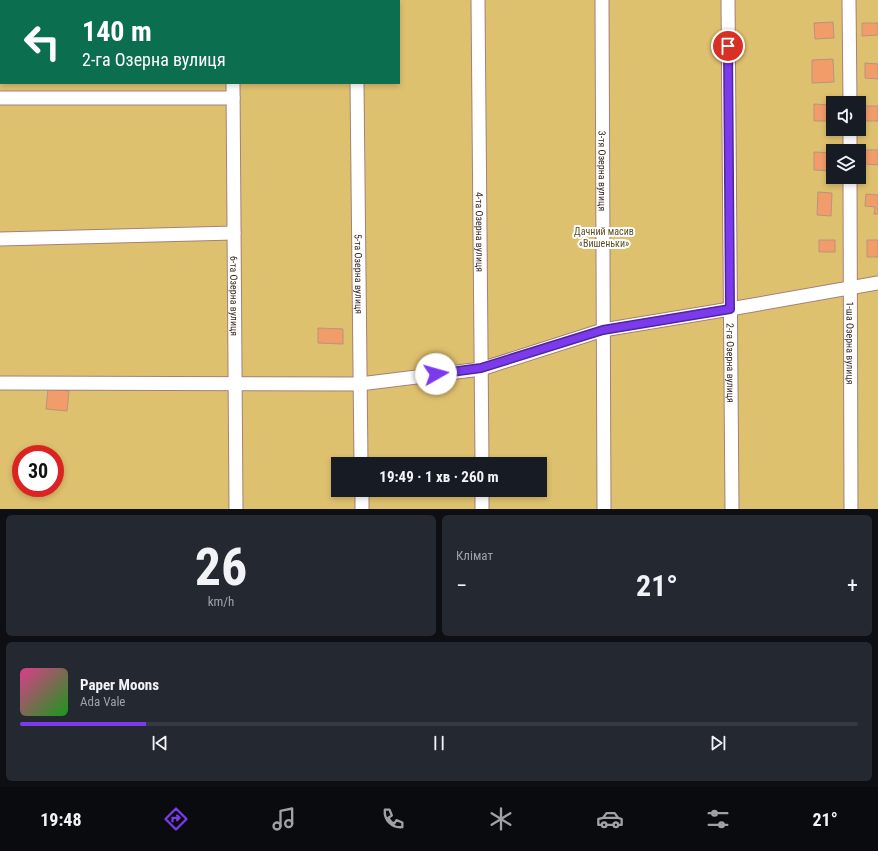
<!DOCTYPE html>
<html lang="uk">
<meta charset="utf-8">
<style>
:root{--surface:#171b24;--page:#242831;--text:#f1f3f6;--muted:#9ea1a6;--line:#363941;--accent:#7c3aed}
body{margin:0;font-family:"Roboto Condensed",sans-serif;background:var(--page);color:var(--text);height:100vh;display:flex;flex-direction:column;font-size:15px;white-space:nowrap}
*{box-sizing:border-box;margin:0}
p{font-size:13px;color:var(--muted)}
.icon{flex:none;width:22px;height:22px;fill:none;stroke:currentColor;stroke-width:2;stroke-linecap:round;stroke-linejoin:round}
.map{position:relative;height:509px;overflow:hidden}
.details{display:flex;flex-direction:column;gap:6px;padding:6px;background:#0d0f14;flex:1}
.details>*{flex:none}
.guide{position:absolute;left:0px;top:0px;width:400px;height:84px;box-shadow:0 2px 6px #0003;background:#0b6e4f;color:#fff;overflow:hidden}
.tools{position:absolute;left:826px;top:96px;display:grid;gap:8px}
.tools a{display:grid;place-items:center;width:40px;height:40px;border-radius:0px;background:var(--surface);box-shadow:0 2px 6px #0003;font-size:20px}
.speed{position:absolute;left:12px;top:445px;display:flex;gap:8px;font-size:20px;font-weight:700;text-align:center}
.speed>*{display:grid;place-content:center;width:52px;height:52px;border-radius:50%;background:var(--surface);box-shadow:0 2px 6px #0003;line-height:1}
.speed .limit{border:6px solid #d22;background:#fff;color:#111}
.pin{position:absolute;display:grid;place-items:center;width:34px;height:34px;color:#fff;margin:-17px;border:2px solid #fff;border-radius:50%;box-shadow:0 1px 4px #0007}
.me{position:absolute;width:44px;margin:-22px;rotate:83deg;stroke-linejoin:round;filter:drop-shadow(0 0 3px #0008)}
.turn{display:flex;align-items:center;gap:14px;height:84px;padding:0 16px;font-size:18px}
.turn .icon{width:52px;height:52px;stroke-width:2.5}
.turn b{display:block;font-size:28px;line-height:34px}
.big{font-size:30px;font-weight:700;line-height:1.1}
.details .widget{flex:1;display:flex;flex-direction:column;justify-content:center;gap:6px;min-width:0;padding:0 14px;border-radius:6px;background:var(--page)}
.details .dial{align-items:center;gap:0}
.dial b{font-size:52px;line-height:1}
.song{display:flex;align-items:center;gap:12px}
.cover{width:48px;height:48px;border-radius:6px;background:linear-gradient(135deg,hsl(330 70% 55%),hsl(120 70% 35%))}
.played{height:4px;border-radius:2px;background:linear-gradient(90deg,var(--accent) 15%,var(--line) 15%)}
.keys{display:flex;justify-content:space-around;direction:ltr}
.heat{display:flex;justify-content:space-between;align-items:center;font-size:22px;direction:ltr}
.details .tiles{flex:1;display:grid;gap:6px;grid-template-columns:1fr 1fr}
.widget:last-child{grid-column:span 2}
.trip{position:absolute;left:331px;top:457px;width:216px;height:40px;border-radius:0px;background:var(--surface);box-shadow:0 2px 6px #0003;font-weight:700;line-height:40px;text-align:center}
.tab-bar{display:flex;height:64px;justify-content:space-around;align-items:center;background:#090b0e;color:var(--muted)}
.tab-bar .icon{width:28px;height:28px}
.tab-bar .active{color:var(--accent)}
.tab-bar b{font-size:18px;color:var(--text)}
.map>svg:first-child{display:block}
</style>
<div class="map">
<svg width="878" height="509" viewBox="0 0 878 509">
<rect width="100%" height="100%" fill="#ffd2ca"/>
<path fill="#dec16e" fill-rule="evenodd" d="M0,0H878V509H0ZM1,1H399V83H1ZM833,103H859V129H833ZM833,151H859V177H833ZM21,454H55V488H21ZM338,464H540V490H338Z"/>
<path fill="#f29c6a" stroke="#b89480" d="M833,22L834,38L815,39L814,23Z
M862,23H878V35L862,36Z
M833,59L834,82L812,83V60Z
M865,63L878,64V79L865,78Z
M814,104L831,105V121H814Z
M864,106H878V121H864Z
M865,150H878V165L865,164Z
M814,152L832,153V171L814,170Z
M818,192L832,193L831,216L817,215Z
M866,194L878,195V214H874L875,207L865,206Z
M819,240H835V252H819Z
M867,240H878V257H867Z
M318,328L343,329V344L318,343Z
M48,389L69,391L67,411L46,409Z
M447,458H469V464H447Z"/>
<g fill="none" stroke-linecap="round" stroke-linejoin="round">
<g stroke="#a87f77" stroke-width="15">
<g id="minor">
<path d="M233,0V1"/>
<path d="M357,0V1"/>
<path id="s1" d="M478,0L482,464"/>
<path id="s2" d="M602,0L604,509"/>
<path id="s3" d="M728,0L732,509"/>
<path d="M849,0L850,103"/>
<path d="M10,1V0"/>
<path d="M0,74L1,67"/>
<path id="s4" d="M233,83L236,509"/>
<path id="s5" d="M357,83L361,464"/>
<path d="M0,98H233"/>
<path d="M850,129V151"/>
<path id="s6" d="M850,177L851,509"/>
<path d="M0,239L234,233"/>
<path d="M0,383L360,384L481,369L603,330L730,309L878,283"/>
<path d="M362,490V509"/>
<path d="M482,490V509"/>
</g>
</g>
<use href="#minor" stroke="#fff" stroke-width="13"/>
</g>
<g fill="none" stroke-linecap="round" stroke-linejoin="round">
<g stroke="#51269a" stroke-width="10">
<path id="route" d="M436,374L481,368L603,330L730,309L728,46"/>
</g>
<use href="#route" stroke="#7c3aed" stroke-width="7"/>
</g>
<g text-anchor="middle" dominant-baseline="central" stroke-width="4" stroke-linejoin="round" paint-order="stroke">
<g font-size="10" fill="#2f1e1b" stroke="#fff">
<text stroke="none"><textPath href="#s2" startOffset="171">3-тя Озерна вулиця</textPath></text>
<text stroke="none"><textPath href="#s1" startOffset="232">4-та Озерна вулиця</textPath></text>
<text stroke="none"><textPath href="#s5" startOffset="191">5-та Озерна вулиця</textPath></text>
<text stroke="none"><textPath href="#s4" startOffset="213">6-та Озерна вулиця</textPath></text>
<text stroke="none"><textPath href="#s6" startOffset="166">1-ша Озерна вулиця</textPath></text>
<text stroke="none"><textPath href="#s3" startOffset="363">2-га Озерна вулиця</textPath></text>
</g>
<g font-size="10" fill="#5c4e25" stroke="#fff">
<text x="604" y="231">Дачний масив<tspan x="604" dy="12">«Вишеньки»</tspan></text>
</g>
</g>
</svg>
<div class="tools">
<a><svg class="icon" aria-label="sound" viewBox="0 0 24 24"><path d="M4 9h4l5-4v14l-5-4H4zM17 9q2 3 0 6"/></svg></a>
<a><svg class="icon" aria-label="layers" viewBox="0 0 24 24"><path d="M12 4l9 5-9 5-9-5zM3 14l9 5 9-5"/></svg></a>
</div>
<div class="speed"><div class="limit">30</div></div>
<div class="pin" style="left:728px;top:46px;background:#d93025"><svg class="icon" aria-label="arrive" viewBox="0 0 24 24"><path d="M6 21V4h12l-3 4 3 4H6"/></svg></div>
<svg class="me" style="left:436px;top:374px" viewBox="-20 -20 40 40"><circle r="19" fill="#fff"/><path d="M0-13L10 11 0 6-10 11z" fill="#7c3aed"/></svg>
<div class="trip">19:49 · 1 хв · 260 m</div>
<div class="guide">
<div class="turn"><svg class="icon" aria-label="left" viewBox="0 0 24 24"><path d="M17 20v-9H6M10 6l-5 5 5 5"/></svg><div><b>140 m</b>2-га Озерна вулиця</div></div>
</div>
</div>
<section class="details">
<div class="tiles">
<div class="widget dial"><b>26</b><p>km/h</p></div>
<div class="widget"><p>Клімат</p>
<div class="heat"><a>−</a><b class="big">21°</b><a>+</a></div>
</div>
<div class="widget">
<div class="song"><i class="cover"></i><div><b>Paper Moons</b><p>Ada Vale</p></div></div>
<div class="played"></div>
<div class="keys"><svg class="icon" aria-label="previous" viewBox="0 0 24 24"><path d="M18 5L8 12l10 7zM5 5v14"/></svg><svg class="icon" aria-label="pause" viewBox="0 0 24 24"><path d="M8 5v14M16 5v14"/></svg><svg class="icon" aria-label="next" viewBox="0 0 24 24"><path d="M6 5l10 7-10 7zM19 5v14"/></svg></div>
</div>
</div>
</section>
<nav class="tab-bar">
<b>19:48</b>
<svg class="icon active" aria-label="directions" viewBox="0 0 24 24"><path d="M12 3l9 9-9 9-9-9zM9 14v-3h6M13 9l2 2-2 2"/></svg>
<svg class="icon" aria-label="music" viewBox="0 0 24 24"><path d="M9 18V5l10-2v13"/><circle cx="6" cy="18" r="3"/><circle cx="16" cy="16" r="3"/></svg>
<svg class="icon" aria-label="phone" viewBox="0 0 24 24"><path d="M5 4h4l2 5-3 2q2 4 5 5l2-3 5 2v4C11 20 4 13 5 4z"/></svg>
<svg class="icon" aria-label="climate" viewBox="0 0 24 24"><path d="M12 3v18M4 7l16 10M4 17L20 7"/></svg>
<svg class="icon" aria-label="car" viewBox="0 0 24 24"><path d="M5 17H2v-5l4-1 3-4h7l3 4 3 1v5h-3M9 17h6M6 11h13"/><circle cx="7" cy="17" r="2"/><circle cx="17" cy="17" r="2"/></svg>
<svg class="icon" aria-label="filters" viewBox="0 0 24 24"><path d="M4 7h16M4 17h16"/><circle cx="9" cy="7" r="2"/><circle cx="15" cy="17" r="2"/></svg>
<b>21°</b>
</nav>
